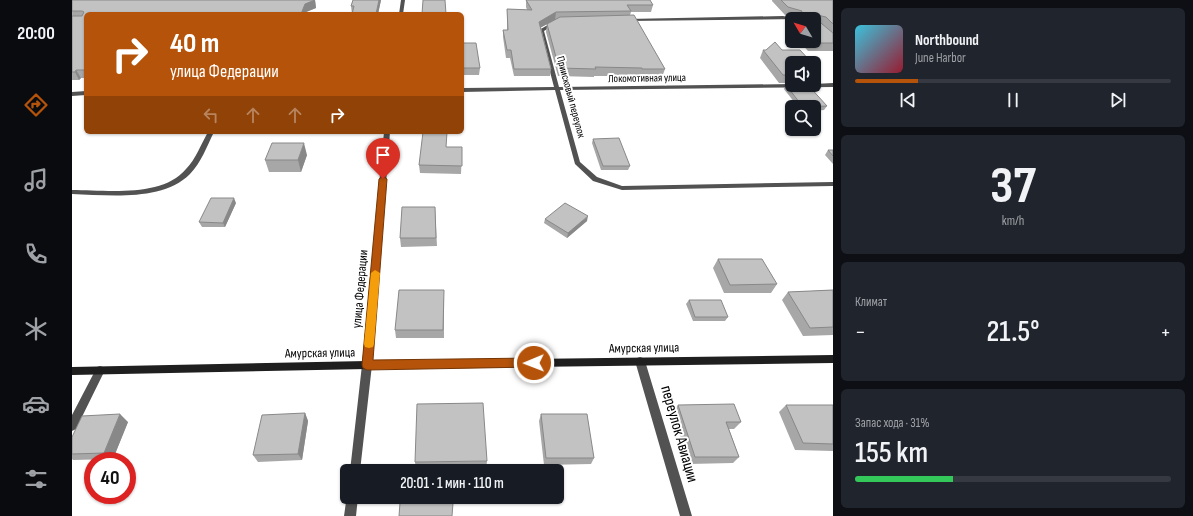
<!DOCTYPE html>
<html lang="ru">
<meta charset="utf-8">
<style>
:root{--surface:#171b24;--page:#20242c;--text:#f1f3f6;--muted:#9ea1a6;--line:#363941;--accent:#b45309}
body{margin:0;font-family:"Sofia Sans Condensed",sans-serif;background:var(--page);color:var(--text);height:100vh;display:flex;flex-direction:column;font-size:15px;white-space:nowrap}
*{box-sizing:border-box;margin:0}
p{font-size:13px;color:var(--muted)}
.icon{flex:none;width:22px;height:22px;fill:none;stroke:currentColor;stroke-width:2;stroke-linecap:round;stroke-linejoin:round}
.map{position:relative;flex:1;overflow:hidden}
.side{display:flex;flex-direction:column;gap:8px;padding:8px;background:#0d0f14;width:360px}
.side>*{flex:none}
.banner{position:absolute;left:12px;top:12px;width:380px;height:122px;border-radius:6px;box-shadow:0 1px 3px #0004;background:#b45309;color:#fff;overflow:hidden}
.needle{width:26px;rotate:308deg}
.buttons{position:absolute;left:713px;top:12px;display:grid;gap:8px}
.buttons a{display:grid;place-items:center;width:36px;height:36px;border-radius:6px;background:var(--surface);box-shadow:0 1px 3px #0004;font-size:20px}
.speed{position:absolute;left:12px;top:452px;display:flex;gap:8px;font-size:20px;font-weight:700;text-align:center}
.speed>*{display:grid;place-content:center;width:52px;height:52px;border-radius:50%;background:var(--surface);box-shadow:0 1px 3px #0004;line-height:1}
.speed .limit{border:6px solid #d22;background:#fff;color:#111}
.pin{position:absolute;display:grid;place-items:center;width:34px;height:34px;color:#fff;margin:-41px -17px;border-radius:50% 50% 50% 0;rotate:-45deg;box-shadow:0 0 4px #0007}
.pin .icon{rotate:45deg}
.me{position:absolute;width:44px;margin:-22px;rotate:269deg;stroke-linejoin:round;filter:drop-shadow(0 0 3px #0008)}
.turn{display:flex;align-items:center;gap:14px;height:84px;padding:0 20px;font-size:18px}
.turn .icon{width:52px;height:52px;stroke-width:2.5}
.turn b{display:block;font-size:28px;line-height:34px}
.lanes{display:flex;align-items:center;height:38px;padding:0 20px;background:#0003;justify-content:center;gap:20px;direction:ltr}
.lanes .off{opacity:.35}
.big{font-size:30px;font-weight:600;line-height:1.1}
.side .card{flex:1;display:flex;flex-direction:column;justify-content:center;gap:6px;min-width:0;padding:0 14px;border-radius:6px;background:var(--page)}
.side .dial{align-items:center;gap:0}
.dial b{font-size:52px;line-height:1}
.song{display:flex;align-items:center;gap:12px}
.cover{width:48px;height:48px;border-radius:6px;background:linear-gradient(135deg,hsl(190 70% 55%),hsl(350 70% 35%))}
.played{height:4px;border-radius:2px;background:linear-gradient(90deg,var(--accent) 20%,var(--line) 20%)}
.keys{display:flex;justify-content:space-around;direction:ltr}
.heat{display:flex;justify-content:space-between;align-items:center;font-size:22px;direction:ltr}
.charge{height:6px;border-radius:3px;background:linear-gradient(90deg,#34c759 31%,var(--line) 0)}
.trip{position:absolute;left:268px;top:464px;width:224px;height:40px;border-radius:6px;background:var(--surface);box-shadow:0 1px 3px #0004;font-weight:600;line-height:40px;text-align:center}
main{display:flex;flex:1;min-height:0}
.tab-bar{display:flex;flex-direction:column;width:72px;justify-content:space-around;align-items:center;background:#090b0e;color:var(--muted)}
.tab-bar .icon{width:28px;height:28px}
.tab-bar .current{color:var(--accent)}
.tab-bar b{font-size:18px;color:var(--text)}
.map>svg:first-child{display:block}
</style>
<main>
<nav class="tab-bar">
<b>20:00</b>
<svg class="icon current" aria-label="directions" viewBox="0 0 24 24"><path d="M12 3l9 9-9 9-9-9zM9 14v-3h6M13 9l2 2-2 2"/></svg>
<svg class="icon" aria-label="music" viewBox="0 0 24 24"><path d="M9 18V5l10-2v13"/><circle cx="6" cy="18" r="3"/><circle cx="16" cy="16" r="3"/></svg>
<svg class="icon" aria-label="phone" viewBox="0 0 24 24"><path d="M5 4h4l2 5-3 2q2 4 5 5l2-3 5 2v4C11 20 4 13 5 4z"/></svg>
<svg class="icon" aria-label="climate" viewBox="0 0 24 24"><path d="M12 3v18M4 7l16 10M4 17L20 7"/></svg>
<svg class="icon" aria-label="car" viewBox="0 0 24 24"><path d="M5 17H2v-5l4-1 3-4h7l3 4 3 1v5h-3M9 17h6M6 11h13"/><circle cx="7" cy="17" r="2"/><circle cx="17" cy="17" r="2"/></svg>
<svg class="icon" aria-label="filters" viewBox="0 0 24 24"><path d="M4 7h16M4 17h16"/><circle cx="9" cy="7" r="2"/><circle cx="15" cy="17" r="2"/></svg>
</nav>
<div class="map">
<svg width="761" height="516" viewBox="0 0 761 516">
<rect width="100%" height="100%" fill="#fff"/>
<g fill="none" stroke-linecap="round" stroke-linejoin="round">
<path fill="#525252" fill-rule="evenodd" d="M329,0H333L331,14H327Z
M711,16L725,19L555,21L553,20L555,19Z
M481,22L485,23L472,31L487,87L720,84V85H742V84L761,83V87L488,90L508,162L525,177L550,186L761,182V186L550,190L521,181L503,164L483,90L390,92V88L482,87L467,30Z
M14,91V95L0,96V92Z
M136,132H142C135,146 129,163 118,174C90,202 36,195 0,194V190C34,190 90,198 114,169C124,159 129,144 136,132Z
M312,132H318L300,365L288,471H278L290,365Z
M568,357L571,358L573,361L620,516H608L563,361L565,358Z
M28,366L31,367L33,370L4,429L0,431V415L25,367Z
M275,495V497H286L284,516H272Z"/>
<path fill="#1f1f1f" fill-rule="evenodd" d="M761,355V363L295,369L0,375V367L295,361Z"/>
</g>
<path fill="#a7a7a7" d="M0,0H243L244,8L234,12V14H14V78H9L7,80H0Z
M281,0H309L306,14H280L279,6Z
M454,0L581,5L579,12H559L558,15L593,69L590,77H568L567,76H522V77L486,76L474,32L475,24L469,27L479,69L478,76H442L438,58H434L431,37V30H435V9L455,10L454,7Z
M700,0H761V51H736L727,41H742V19H720V22L718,20L720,17L713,15L700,1Z
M720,25V34L717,31Z
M390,43L408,68L407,75H390Z
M691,50H710L720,63V83H707L688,58Z
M714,85L755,106L752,110L742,111V107H726L712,89Z
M521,139L558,166L556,170H529L520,143Z
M390,147L389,174L348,173L347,165Z
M756,150H761V164L753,155Z
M235,155L229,172H197L193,160Z
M164,203L153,227H130L127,222Z
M363,207L365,246L329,247L328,238Z
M473,219L515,221L495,238L472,223Z
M646,259L705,284L699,293H652L641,268Z
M761,290V335L731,336L710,300L716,292Z
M372,298V338H324L323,330Z
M617,300L656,317L653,321H621L614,304Z
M606,405L669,422L662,429H657L667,457L661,463L617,464L601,412Z
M714,405H761V451L723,450L707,412Z
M233,413L236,421L230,460L186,462L181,455Z
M469,414L522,458L519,464L472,465L467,421Z
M56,422L41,459L1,460L0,459V437Z
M415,461L414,470L344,471L343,462Z"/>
<path fill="#888" d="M243,0L244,8L234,12V14H229L233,4Z
M307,0H309L306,14H304Z
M484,12L483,20L466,29L467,22Z
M4,70L9,78L7,80L3,72Z
M232,143L235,155L229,172L226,160Z
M162,198L164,203L153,227L151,223Z
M516,216L515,221L495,238L496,233Z
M233,413L236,421L230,460L226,454Z
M48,414L56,422L41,459L32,453Z"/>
<path fill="#c2c2c2" stroke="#888" d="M0,0H243L233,4L229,14H14V70H4L3,72H0V16H10L12,12L10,11H0Z
M281,0H307L304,14H280L282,6H279Z
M351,0H373L374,14H350Z
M454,0H578L581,5H555L559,11L484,12L467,22L479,69H442L439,50H435L431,30H436L435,9L460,10Z
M709,0H761V24L754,17L745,15L744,19L761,33V43H740L738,41H742V19H728L722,13H729L730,11L716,7Z
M562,15L593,69H570V68L523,67L524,69L487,68L475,24L488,17Z
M703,42L710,50H728L740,63H720V75H711L691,50H694Z
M390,43H404L408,68H390Z
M714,85H736L755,106L731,107Z
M351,132H375L374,147H390V166L347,165Z
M547,138L558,166H531L521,139Z
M200,143H232L226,160H193Z
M756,150H761V156Z
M139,198H162L151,223L127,222Z
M493,203L516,216L496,233L473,219Z
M330,207H363L364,238H328Z
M646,259H690L705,284L658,285Z
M327,290H372L371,330H323Z
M761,290V327L738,328L716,292Z
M617,300H649L656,317H623Z
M411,403L415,461L343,462L345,404Z
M662,404L669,422H654L667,457H623L606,405Z
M714,405H761V444L731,443Z
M233,413L226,454L181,455L190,415Z
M48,414L32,453L0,454V437L10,416Z
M469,414H515L522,458H474Z
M328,503H381L380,516H327Z"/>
<path fill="#b45309" stroke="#753606" d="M311,176L315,179L301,360L462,358L466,359L468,363L466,366L462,367L295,370L291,368L290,365L307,179Z"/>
<path fill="#f59e0b" d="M303,270L308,273L302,344L301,347L297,348L293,347L292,344L299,273Z"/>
<g text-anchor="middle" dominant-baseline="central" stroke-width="4" stroke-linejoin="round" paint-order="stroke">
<g font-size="11" fill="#000" stroke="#fff">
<text transform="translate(575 78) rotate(-1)">Локомотивная улица</text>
<text transform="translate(499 97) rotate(75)">Приисковый переулок</text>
</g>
<g font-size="13" fill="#000" stroke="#fff">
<text transform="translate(288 289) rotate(-85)">улица Федерации</text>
<text transform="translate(572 348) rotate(-1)">Амурская улица</text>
<text transform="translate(248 353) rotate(-1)">Амурская улица</text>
</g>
<g font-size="16" fill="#000" stroke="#fff">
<text transform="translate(607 434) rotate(74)">переулок Авиации</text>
</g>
</g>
</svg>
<div class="buttons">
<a><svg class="needle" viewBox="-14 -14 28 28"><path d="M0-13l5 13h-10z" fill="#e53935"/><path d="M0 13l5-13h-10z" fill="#9ea1a6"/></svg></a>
<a><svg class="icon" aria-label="sound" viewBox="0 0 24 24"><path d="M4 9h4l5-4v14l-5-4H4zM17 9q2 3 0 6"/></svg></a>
<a><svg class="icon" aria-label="search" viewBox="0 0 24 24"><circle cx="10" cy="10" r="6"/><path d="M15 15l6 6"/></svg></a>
</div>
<div class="speed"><div class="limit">40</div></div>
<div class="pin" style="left:311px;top:179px;background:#d93025"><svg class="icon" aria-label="arrive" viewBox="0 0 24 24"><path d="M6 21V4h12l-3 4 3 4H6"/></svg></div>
<svg class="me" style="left:462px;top:363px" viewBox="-20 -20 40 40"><circle r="17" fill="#b45309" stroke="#fff" stroke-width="3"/><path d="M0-11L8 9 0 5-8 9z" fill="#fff"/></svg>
<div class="trip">20:01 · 1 мин · 110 m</div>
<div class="banner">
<div class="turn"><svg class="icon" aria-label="right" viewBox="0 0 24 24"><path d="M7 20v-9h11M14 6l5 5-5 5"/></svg><div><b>40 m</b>улица Федерации</div></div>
<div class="lanes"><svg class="icon off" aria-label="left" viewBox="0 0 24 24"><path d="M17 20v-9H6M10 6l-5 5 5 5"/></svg><svg class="icon off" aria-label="ahead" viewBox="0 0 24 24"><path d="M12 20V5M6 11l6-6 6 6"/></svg><svg class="icon off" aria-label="ahead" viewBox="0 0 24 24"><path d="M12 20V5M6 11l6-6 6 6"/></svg><svg class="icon" aria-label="right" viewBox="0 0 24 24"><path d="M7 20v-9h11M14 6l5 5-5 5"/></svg></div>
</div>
</div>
<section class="side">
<div class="card">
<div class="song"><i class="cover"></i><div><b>Northbound</b><p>June Harbor</p></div></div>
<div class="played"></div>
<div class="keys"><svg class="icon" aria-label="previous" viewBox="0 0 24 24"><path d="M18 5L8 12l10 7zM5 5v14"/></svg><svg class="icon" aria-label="pause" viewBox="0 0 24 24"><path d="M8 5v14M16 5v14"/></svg><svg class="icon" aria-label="next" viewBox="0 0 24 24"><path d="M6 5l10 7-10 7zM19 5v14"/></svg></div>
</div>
<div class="card dial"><b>37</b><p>km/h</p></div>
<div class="card"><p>Климат</p>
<div class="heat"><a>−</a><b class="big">21.5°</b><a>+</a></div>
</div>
<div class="card"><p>Запас хода · 31%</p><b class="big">155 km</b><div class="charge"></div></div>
</section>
</main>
